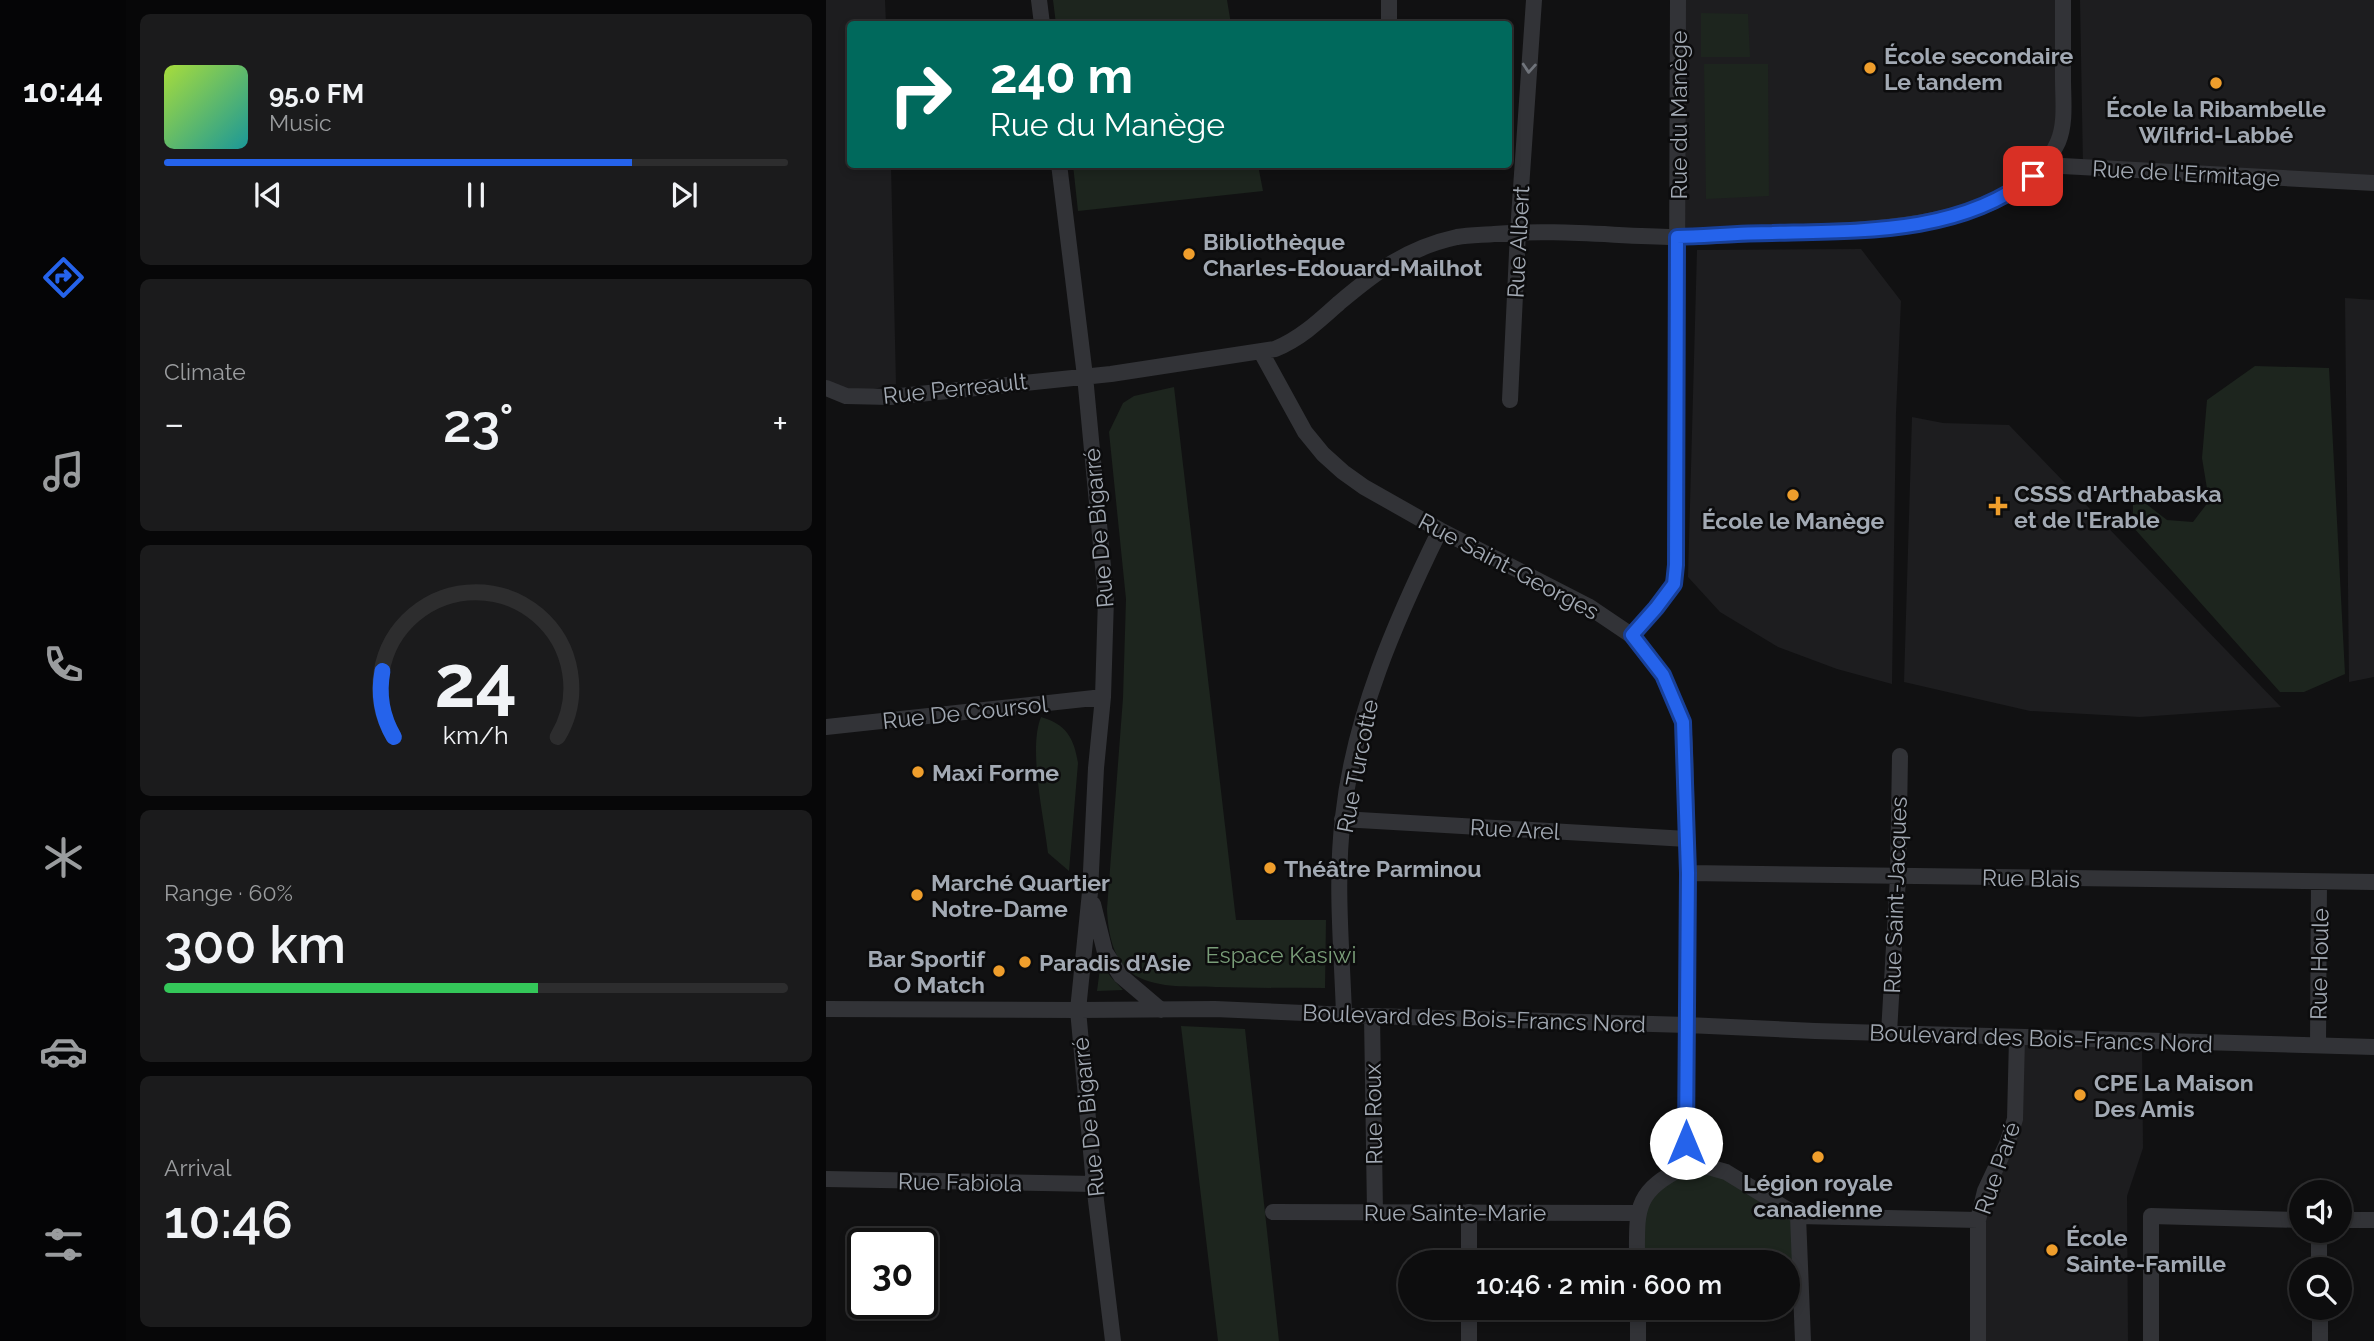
<!DOCTYPE html>
<meta charset="utf-8">
<style>
:root{--surface:#0d0d0e;--page:#1b1b1c;--text:#f1f3f6;--muted:#9a9c9e;--line:#2d2d2e;--accent:#2563eb}
body{margin:0;font-family:Raleway,sans-serif;background:var(--page);color:var(--text);height:100vh;display:flex;flex-direction:column;font-size:26px;white-space:nowrap}
*{box-sizing:border-box;margin:0}
p{font-size:23px;color:var(--muted)}
.icon{flex:none;width:38px;height:38px;fill:none;stroke:currentColor;stroke-width:2;stroke-linecap:round;stroke-linejoin:round}
.map{position:relative;flex:1;overflow:hidden}
.panel{display:flex;flex-direction:column;gap:14px;padding:14px;background:#070708;width:700px}
.panel>*{flex:none}
.guide{position:absolute;left:21px;top:21px;width:665px;height:147px;border-radius:7px;box-shadow:0 4px 10px #0003,0 0 0 2px var(--line);background:#00695c;color:#fff;overflow:hidden}
.controls{position:absolute;left:1463px;top:1180px;display:grid;gap:14px}
.controls a{display:grid;place-items:center;width:63px;height:63px;border-radius:50%;background:var(--surface);box-shadow:0 4px 10px #0003,0 0 0 2px var(--line);font-size:35px}
.speed{position:absolute;left:21px;top:1228px;display:flex;gap:14px;font-size:35px;font-weight:700;text-align:center}
.speed>*{display:grid;place-content:center;width:91px;height:91px;border-radius:50%;background:var(--surface);box-shadow:0 4px 10px #0003,0 0 0 2px var(--line);line-height:1}
.speed .limit{border:4px solid #111;border-radius:10px;background:#fff;color:#111}
.pin{position:absolute;display:grid;place-items:center;width:60px;height:60px;color:#fff;margin:-30px;border-radius:14px;box-shadow:0 4px 10px #0006}
.me{position:absolute;width:77px;margin:-38px;rotate:0deg;stroke-linejoin:round;filter:drop-shadow(0 0 5px #0008)}
.turn{display:flex;align-items:center;gap:24px;height:147px;padding:0 28px;font-size:32px}
.turn .icon{width:91px;height:91px;stroke-width:2.5}
.turn b{display:block;font-size:49px;line-height:60px}
.big{font-size:52px;font-weight:600;line-height:1.1}
.panel .card{flex:1;display:flex;flex-direction:column;justify-content:center;gap:10px;min-width:0;padding:0 24px;border-radius:10px;background:var(--page)}
.panel .dial{align-items:center;gap:0}
.dial svg{height:182px;overflow:visible;fill:none;stroke:var(--line);stroke-width:7;stroke-linecap:round;text-anchor:middle}
.dial text{fill:var(--text);stroke:none}
.song{display:flex;align-items:center;gap:21px}
.cover{width:84px;height:84px;border-radius:10px;background:linear-gradient(135deg,hsl(80 70% 55%),hsl(180 70% 35%))}
.played{height:7px;border-radius:4px;background:linear-gradient(90deg,var(--accent) 75%,var(--line) 75%)}
.keys{display:flex;justify-content:space-around;direction:ltr}
.heat{display:flex;justify-content:space-between;align-items:center;font-size:38px;direction:ltr}
.charge{height:10px;border-radius:5px;background:linear-gradient(90deg,#34c759 60%,var(--line) 0)}
.trip{position:absolute;left:572px;top:1250px;width:402px;height:70px;border-radius:35px;background:var(--surface);box-shadow:0 4px 10px #0003,0 0 0 2px var(--line);font-weight:600;line-height:70px;text-align:center}
main{display:flex;flex:1;min-height:0}
.dock{display:flex;flex-direction:column;width:126px;justify-content:space-around;align-items:center;background:#050506;color:var(--muted)}
.dock .icon{width:49px;height:49px}
.dock .on{color:var(--accent)}
.dock b{font-size:32px;color:var(--text)}
.map>svg:first-child{display:block}
</style>
<main>
<nav class="dock">
<b>10:44</b>
<svg class="icon on" aria-label="directions" viewBox="0 0 24 24"><path d="M12 3l9 9-9 9-9-9zM9 14v-3h6M13 9l2 2-2 2"/></svg>
<svg class="icon" aria-label="music" viewBox="0 0 24 24"><path d="M9 18V5l10-2v13"/><circle cx="6" cy="18" r="3"/><circle cx="16" cy="16" r="3"/></svg>
<svg class="icon" aria-label="phone" viewBox="0 0 24 24"><path d="M5 4h4l2 5-3 2q2 4 5 5l2-3 5 2v4C11 20 4 13 5 4z"/></svg>
<svg class="icon" aria-label="climate" viewBox="0 0 24 24"><path d="M12 3v18M4 7l16 10M4 17L20 7"/></svg>
<svg class="icon" aria-label="car" viewBox="0 0 24 24"><path d="M5 17H2v-5l4-1 3-4h7l3 4 3 1v5h-3M9 17h6M6 11h13"/><circle cx="7" cy="17" r="2"/><circle cx="17" cy="17" r="2"/></svg>
<svg class="icon" aria-label="filters" viewBox="0 0 24 24"><path d="M4 7h16M4 17h16"/><circle cx="9" cy="7" r="2"/><circle cx="15" cy="17" r="2"/></svg>
</nav>
<section class="panel">
<div class="card">
<div class="song"><i class="cover"></i><div><b>95.0 FM</b><p>Music</p></div></div>
<div class="played"></div>
<div class="keys"><svg class="icon" aria-label="previous" viewBox="0 0 24 24"><path d="M18 5L8 12l10 7zM5 5v14"/></svg><svg class="icon" aria-label="pause" viewBox="0 0 24 24"><path d="M8 5v14M16 5v14"/></svg><svg class="icon" aria-label="next" viewBox="0 0 24 24"><path d="M6 5l10 7-10 7zM19 5v14"/></svg></div>
</div>
<div class="card"><p>Climate</p>
<div class="heat"><a>−</a><b class="big">23°</b><a>+</a></div>
</div>
<div class="card dial"><svg viewBox="0 0 100 80">
<path d="M14 69A42 42 0 1 1 86 69"/>
<path d="M14 69A42 42 0 0 1 9 40" stroke="#2563eb"/>
<text x="50" y="56" font-size="32" font-weight="700">24</text>
<text x="50" y="72" font-size="11">km/h</text>
</svg></div>
<div class="card"><p>Range · 60%</p><b class="big">300 km</b><div class="charge"></div></div>
<div class="card"><p>Arrival</p><b class="big">10:46</b></div>
</section>
<div class="map">
<svg width="1548" height="1341" viewBox="0 0 1548 1341">
<rect width="100%" height="100%" fill="#111112"/>
<path fill="#1d1d1f" d="M0,0H59L60,24H24V164L65,165L70,384L16,396L0,388Z
M857,0H1230L1231,136L1196,182L1104,221L858,231Z
M1254,0H1548V178L1257,166Z
M1035,249L1075,301L1070,413L1066,684L1011,669L952,647L894,612L862,577L871,250Z
M1519,298L1548,300V677L1523,682Z
M1086,417L1117,423L1183,425L1455,707L1314,717L1204,711L1078,682Z
M1191,1038L1316,1041L1317,1148L1301,1196L1302,1341H1152L1150,1239L1181,1144Z"/>
<path fill="#1d251e" d="M227,0H401L405,24H230Z
M875,13L922,14L924,57H875Z
M878,64H942L943,196L880,199Z
M247,165H432L437,191L252,211Z
M1429,366L1503,368L1519,674L1478,692H1454L1307,527V505L1319,503L1341,520L1367,522L1383,501L1376,458L1381,400Z
M348,387L410,920H500L499,988C463,988 427,988 390,987C363,986 335,989 310,976C287,963 282,933 281,909L297,698L300,599L283,432L297,403L308,396Z
M215,717C240,724 248,738 252,763L243,871L222,853C218,817 202,749 215,717Z
M275,961L284,976L297,990L271,991Z
M355,1026L419,1029L453,1341H392Z
M879,1166L972,1216L975,1273H963L962,1262H811L821,1191Z"/>
<g fill="none" stroke-linecap="round" stroke-linejoin="round">
<path stroke="#323337" stroke-width="16" d="M213,0L216,24
M563,24V0
M233,164L259,376L280,598L277,697L270,768L264,892L252,1010L268,1184L287,1341
M1218,165L1548,183
M435,352L479,432L497,454L517,472L538,487L614,530L762,606L805,635L837,675L857,721L859,748L862,873L860,1166C807,1192 811,1209 811,1262
M0,388L20,396L64,397L285,374L449,349C474,339 493,321 513,303C551,271 581,248 631,237C643,235 656,235 668,234C728,229 788,236 848,237C880,238 911,234 943,233C1026,230 1192,234 1232,142C1240,123 1237,100 1237,79C1237,53 1237,26 1237,0
M684,400L692,232L708,0
M805,635L830,608L847,585L850,565L852,0
M0,727L277,697
M516,819L861,839
M862,873L1548,882
M267,904L279,952L295,976L335,1010
M0,1009L252,1010L389,1009L546,1016L861,1025L989,1031L1548,1047
M518,1015C516,950 509,882 517,817C528,715 569,622 614,530
M546,1016L549,1212
M1063,1033L1072,877L1074,756
M1492,1045L1493,882
M860,1166H879L900,1172L972,1216L1152,1220
M0,1179L268,1184
M447,1212L811,1213
M643,1212V1262
M972,1216L977,1341
M1514,1220H1548
M1493,1230V1269
M643,1307V1341
M812,1307V1341
M1494,1307V1341
M1152,1341V1220L1159,1191L1181,1144L1189,1119L1191,1038
M1325,1341V1216L1475,1220"/>
</g>
<defs><path id="oneway-chevron" d="M-2-3.5L2.5 0L-2 3.5" fill="none" stroke-width="1.6" stroke-linecap="round" stroke-linejoin="round" transform="scale(1.75)"/></defs>
<use stroke="#70747b" href="#oneway-chevron" transform="translate(703 68) rotate(94)"/>
<g fill="none" stroke-linecap="round" stroke-linejoin="round">
<g stroke="#184099" stroke-width="18">
<path id="route" d="M860,1143L862,873L857,722L837,675L806,635L830,608L848,584L850,565L851,237C883,236 915,233 946,233C1033,231 1136,234 1207,176"/>
</g>
<use href="#route" stroke="#2563eb" stroke-width="12"/>
</g>
<g fill="#ef9e2c" stroke="#0c0c0d" stroke-width="2.5">
<circle cx="1044" cy="68" r="7"/>
<circle cx="1390" cy="83" r="7"/>
<circle cx="363" cy="254" r="7"/>
<circle cx="967" cy="495" r="7"/>
<path d="M1168.5 495.5h7v7h7v7h-7v7h-7v-7h-7v-7h7z"/>
<circle cx="92" cy="772" r="7"/>
<circle cx="444" cy="868" r="7"/>
<circle cx="91" cy="895" r="7"/>
<circle cx="199" cy="962" r="7"/>
<circle cx="173" cy="971" r="7"/>
<circle cx="1254" cy="1095" r="7"/>
<circle cx="992" cy="1157" r="7"/>
<circle cx="1226" cy="1250" r="7"/>
</g>
<g text-anchor="middle" dominant-baseline="central" stroke-width="5" stroke-linejoin="round" paint-order="stroke">
<g font-size="23" font-weight="bold" fill="#a2a9b3" stroke="#0c0c0d" text-anchor="start">
<text x="1058" y="55">École secondaire<tspan x="1058" dy="26">Le tandem</tspan></text>
<text x="1390" y="108" text-anchor="middle">École la Ribambelle<tspan x="1390" dy="26">Wilfrid-Labbé</tspan></text>
<text x="377" y="241">Bibliothèque<tspan x="377" dy="26">Charles-Edouard-Mailhot</tspan></text>
<text x="1188" y="493">CSSS d'Arthabaska<tspan x="1188" dy="26">et de l'Erable</tspan></text>
<text x="967" y="520" text-anchor="middle">École le Manège</text>
<text x="106" y="772">Maxi Forme</text>
<text x="458" y="868">Théâtre Parminou</text>
<text x="105" y="882">Marché Quartier<tspan x="105" dy="26">Notre-Dame</tspan></text>
<text x="159" y="958" text-anchor="end">Bar Sportif<tspan x="159" dy="26">O Match</tspan></text>
<text x="213" y="962">Paradis d'Asie</text>
<text x="1268" y="1082">CPE La Maison<tspan x="1268" dy="26">Des Amis</tspan></text>
<text x="992" y="1182" text-anchor="middle">Légion royale<tspan x="992" dy="26">canadienne</tspan></text>
<text x="1240" y="1237">École<tspan x="1240" dy="26">Sainte-Famille</tspan></text>
</g>
<g font-size="23" fill="#a2a9b3" stroke="#0c0c0d">
<text transform="translate(852 115) rotate(-90)">Rue du Manège</text>
<text transform="translate(1360 173) rotate(3)">Rue de l'Ermitage</text>
<text transform="translate(692 242) rotate(-87)">Rue Albert</text>
<text transform="translate(129 388) rotate(-6)">Rue Perreault</text>
<text transform="translate(272 528) rotate(-95)">Rue De Bigarré</text>
<text transform="translate(683 566) rotate(28)">Rue Saint-Georges</text>
<text transform="translate(139 712) rotate(-6)">Rue De Coursol</text>
<text transform="translate(531 766) rotate(-79)">Rue Turcotte</text>
<text transform="translate(689 829) rotate(3)">Rue Arel</text>
<text transform="translate(1205 878) rotate(1)">Rue Blais</text>
<text transform="translate(1069 895) rotate(-88)">Rue Saint-Jacques</text>
<text transform="translate(1493 964) rotate(-89)">Rue Houle</text>
<text transform="translate(648 1018) rotate(2)">Boulevard des Bois-Francs Nord</text>
<text transform="translate(1215 1038) rotate(2)">Boulevard des Bois-Francs Nord</text>
<text transform="translate(547 1114) rotate(-91)">Rue Roux</text>
<text transform="translate(262 1117) rotate(-96)">Rue De Bigarré</text>
<text transform="translate(1171 1168) rotate(-71)">Rue Paré</text>
<text transform="translate(134 1182) rotate(1)">Rue Fabiola</text>
<text x="629" y="1212">Rue Sainte-Marie</text>
</g>
<g font-size="23" fill="#7a9e79" stroke="#0c0c0d">
<text x="455" y="954">Espace Kasiwi</text>
</g>
</g>
</svg>
<div class="controls">
<a><svg class="icon" aria-label="sound" viewBox="0 0 24 24"><path d="M4 9h4l5-4v14l-5-4H4zM17 9q2 3 0 6"/></svg></a>
<a><svg class="icon" aria-label="search" viewBox="0 0 24 24"><circle cx="10" cy="10" r="6"/><path d="M15 15l6 6"/></svg></a>
</div>
<div class="speed"><div class="limit">30</div></div>
<div class="pin" style="left:1207px;top:176px;background:#d93025"><svg class="icon" aria-label="arrive" viewBox="0 0 24 24"><path d="M6 21V4h12l-3 4 3 4H6"/></svg></div>
<svg class="me" style="left:860px;top:1143px" viewBox="-20 -20 40 40"><circle r="19" fill="#fff"/><path d="M0-13L10 11 0 6-10 11z" fill="#2563eb"/></svg>
<div class="trip">10:46 · 2 min · 600 m</div>
<div class="guide">
<div class="turn"><svg class="icon" aria-label="right" viewBox="0 0 24 24"><path d="M7 20v-9h11M14 6l5 5-5 5"/></svg><div><b>240 m</b>Rue du Manège</div></div>
</div>
</div>
</main>
